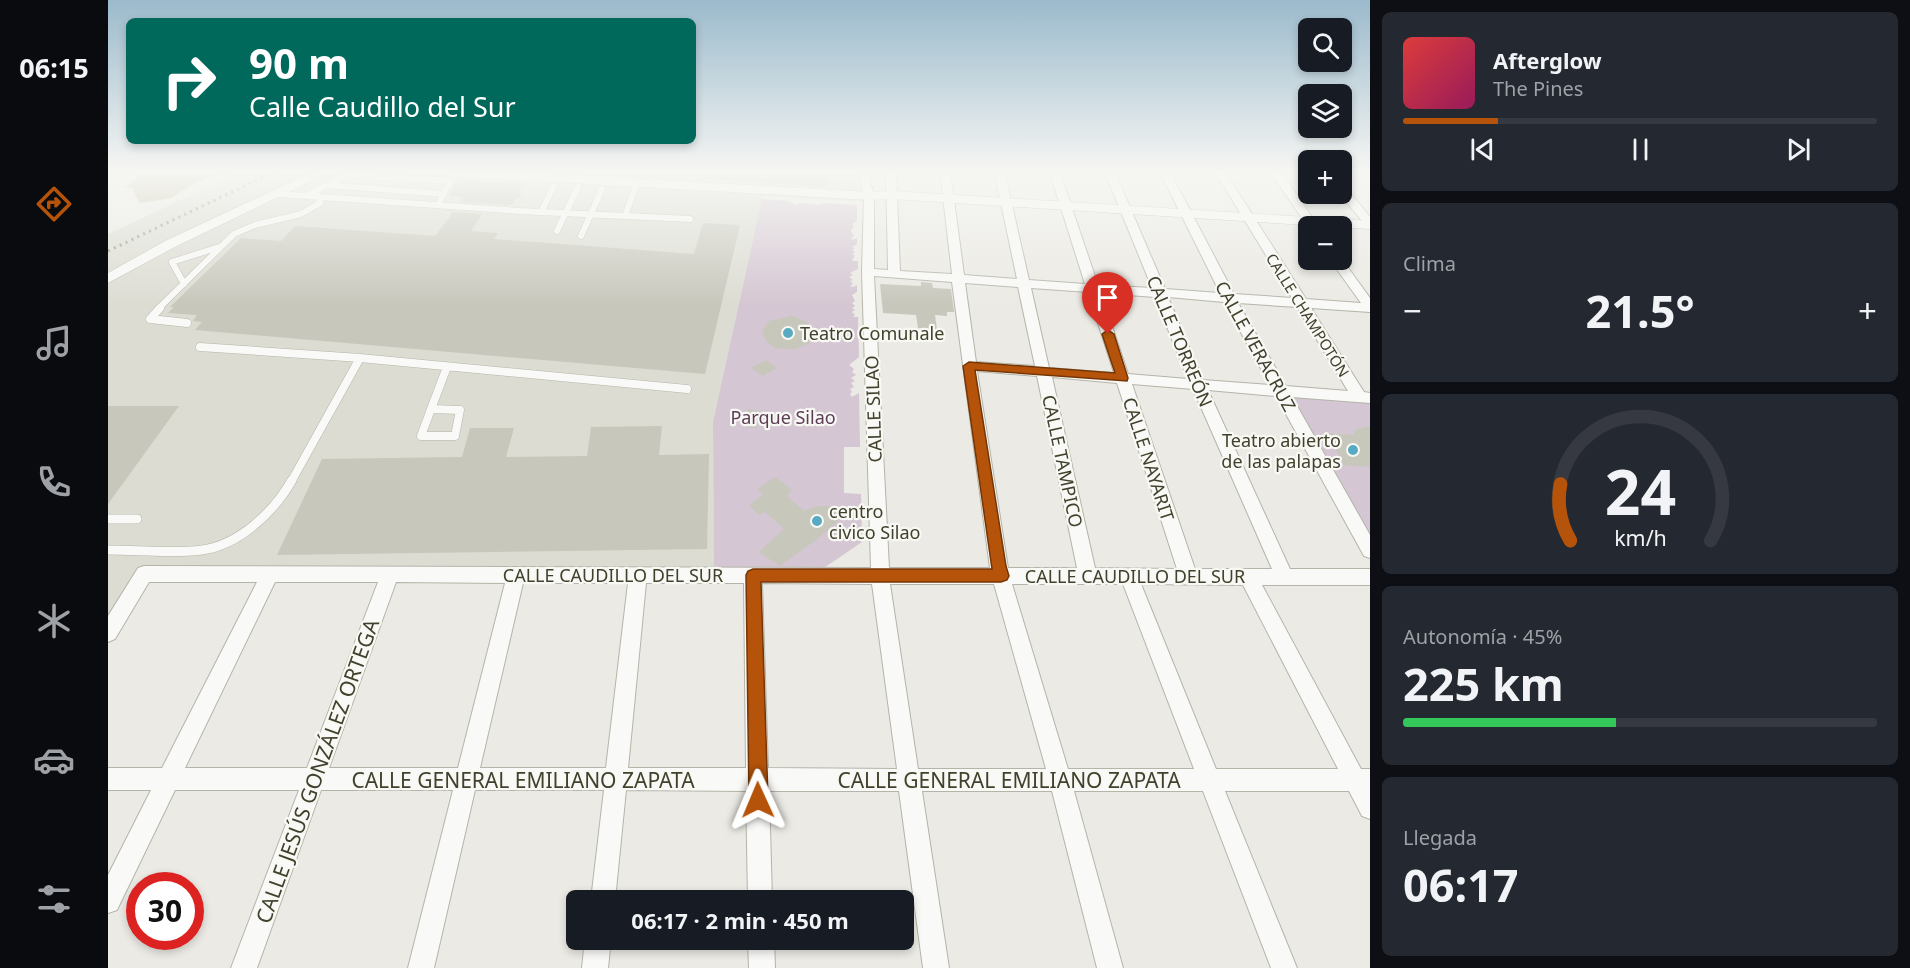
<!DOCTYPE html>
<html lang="es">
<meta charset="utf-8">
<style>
:root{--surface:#171b24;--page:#242831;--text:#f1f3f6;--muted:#9ea1a6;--line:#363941;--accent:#b45309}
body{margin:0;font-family:"Noto Sans",sans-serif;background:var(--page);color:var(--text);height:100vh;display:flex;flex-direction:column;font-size:22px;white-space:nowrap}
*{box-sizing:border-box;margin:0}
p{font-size:20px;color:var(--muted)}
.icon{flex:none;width:33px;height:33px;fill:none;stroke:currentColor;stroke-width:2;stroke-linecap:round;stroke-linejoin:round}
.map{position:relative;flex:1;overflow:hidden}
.side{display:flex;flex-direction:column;gap:12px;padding:12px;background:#0d0f14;width:540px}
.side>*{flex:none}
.top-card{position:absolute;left:18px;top:18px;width:570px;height:126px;border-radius:9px;box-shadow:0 3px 9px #0003;background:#00695c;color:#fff;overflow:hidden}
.controls{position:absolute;left:1190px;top:18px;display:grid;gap:12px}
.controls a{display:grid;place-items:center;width:54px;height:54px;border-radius:9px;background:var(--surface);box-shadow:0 3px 9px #0003;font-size:30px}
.speed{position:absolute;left:18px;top:872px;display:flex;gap:12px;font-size:30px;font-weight:700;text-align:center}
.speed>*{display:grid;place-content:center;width:78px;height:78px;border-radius:50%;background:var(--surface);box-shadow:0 3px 9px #0003;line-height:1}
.speed .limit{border:9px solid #d22;background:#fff;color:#111}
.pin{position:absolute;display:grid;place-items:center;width:51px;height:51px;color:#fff;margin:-62px -26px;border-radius:50% 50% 50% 0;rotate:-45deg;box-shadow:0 0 6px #0007}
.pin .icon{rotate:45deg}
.me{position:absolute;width:66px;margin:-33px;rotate:359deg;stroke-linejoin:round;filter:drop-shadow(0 0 4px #0008)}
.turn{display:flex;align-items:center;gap:21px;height:126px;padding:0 24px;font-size:27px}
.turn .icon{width:78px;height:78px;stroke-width:2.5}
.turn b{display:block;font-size:42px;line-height:51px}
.big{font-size:45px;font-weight:700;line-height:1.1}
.side .widget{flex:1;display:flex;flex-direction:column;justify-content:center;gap:9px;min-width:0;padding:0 21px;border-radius:9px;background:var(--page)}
.side .dial{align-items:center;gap:0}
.dial svg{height:156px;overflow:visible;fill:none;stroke:var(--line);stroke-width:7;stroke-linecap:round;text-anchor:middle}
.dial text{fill:var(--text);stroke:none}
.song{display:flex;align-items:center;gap:18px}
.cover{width:72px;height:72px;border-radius:9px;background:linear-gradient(135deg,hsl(0 70% 55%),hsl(330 70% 35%))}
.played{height:6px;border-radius:3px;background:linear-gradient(90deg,var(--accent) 20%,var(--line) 20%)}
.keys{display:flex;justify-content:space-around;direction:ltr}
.heat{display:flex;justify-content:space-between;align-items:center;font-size:33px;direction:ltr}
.charge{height:9px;border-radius:4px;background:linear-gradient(90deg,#34c759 45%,var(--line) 0)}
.trip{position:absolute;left:458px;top:890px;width:348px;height:60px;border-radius:9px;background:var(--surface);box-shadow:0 3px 9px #0003;font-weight:700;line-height:60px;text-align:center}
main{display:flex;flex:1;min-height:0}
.dock{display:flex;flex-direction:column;width:108px;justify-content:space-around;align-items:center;background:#090b0e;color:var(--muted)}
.dock .icon{width:42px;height:42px}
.dock .on{color:var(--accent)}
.dock b{font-size:27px;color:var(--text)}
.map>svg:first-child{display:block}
</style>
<main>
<nav class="dock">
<b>06:15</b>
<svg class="icon on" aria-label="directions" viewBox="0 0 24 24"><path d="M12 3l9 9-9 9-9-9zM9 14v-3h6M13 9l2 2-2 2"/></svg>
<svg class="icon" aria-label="music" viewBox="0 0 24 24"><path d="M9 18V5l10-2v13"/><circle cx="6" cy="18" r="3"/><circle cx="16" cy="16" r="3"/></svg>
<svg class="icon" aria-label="phone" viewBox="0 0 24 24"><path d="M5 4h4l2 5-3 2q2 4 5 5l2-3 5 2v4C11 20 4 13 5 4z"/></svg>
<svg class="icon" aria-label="climate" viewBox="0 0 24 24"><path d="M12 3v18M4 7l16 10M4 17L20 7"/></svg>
<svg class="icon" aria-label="car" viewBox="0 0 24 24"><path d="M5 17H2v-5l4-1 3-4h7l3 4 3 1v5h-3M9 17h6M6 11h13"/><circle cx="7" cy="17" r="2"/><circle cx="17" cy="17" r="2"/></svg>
<svg class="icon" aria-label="filters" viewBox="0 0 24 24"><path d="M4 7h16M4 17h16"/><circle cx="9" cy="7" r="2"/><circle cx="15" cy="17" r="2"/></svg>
</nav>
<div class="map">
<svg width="1262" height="968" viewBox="0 0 1262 968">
<rect width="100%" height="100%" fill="#ebeae4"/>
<path fill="#dcdcd3" d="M138,170H746L755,202L655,196L605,422L606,574L32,566L0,615V234Z"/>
<path fill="#d4c6d2" d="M654,199L681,201L688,205L691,203L715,205L712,203L749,205V221L744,224L746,226L743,231L746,236L743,238L745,240L749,238V244L744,247L747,248L744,250L747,252L744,254L747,255L744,261H750V269L742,273L745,275L741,277L745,280L742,281L745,284L742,286L745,287L749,285V292L744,295L747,301L744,303L747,306L744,308L747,310L744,312L747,315L745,317H750L751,357L741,365L746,369L744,372L748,375L743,378L747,381L743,383L746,387L742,389L744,392L742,394L744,397L751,393L752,447H736V493L753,494L754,542L710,572L606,574L605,422Z
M1182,397L1262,403V540Z"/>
<path fill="#c7c3a3" d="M32,170H120L87,183L63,198L32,203L24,188L17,187L27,180Z"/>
<path fill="#c7c7bc" d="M592,170H720L718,187L592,179Z
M348,180L416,184L411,192L414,196L408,199L404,205L352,202L356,197L341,196Z
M345,212L374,214L363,231L390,233L386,239L586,254L595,223L632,225L597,374L87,330L94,322L85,321L89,315L60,313L66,307H62L133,238L173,241L187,226L327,236Z
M813,282L824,283L825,288L843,289L846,312H839V316L827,315L829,329L810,328L808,315L775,313L772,284L813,286Z
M684,316L699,322L704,327L705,338L701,343L688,349H679L667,348L658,341L654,331L661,321Z
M658,360L669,368L655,376L643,368Z
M0,406H71L0,504Z
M640,409L652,411L649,428L638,427Z
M554,426L551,455L601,454L599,549L169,555L214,459L354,457L362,428H406L398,457L479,456L483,427Z
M1262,426V467L1236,465L1219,433L1245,435L1248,429Z
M667,477L684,490L679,496L696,511L709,506H729L739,513L708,540L672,566L651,552L676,529L657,512L651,515L641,505L655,495L650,489Z"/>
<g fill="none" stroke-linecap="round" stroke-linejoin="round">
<g stroke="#b5b4a9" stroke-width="7">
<path id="service-far2" d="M219,185L336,194
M170,194L412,211L582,219
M200,195L238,175L342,181L330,205
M433,212L446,186
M517,216L529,183
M449,231L470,187
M473,236L494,189
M76,284L64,262L111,247
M50,309L126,234L147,225L193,214L212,203L211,196"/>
</g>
<g stroke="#b5b4a9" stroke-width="9">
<path id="service-far1" d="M52,308L42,319L79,323
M92,347L252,358L579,389
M323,409L352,410L347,436H313Z
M323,409L339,367
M183,482L252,358"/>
</g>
<g stroke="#b5b4a9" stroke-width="10">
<path id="service" d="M0,519H29
M0,550C30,550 64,554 94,550C131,545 166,512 184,480"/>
</g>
<g stroke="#b5b4a9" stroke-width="2">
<path id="minor" d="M749,170H759L766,196V269L780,270L778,170H788L792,271L844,274L832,170H842L856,275L909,279L886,170H896L921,280L977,284L941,170H951L990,285L1044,288L996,170H1006L1057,289L1112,293L1051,170H1061L1126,294L1184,298L1106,170H1116L1198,299L1253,303L1222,260L1233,258L1262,298V312L1203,308L1256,392L1262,393V403L1184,397L1262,535V558L1256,556L1168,396L1100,390L1182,569H1262V585H1154L1253,769H1262V819L1254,816L1241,791H1117L1189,968H1163L1095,791H966L1015,968H989L944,791H814L841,968H815L791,791H661L664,900H640L638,791L518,790L507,900H483L496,790H367L326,968H300L345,790H213L149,968H123L191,790H67L9,910L0,913V875L43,790H0V768H54L149,582H41L7,639L0,642V616L30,568L36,566L763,568L754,272L756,196ZM766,276L844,282L882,568H781ZM857,283L910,287L927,366L868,362ZM923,288L980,292L1006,373L941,368ZM993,293L1047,297L1080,379L1020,374ZM1060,297L1116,302L1162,385L1095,380ZM1130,303L1189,307L1240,391L1178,386ZM869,371L929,376L969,568H900ZM944,377L1009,383L1069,569L987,568ZM1024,384L1085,389L1164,569H1087ZM167,582H270L199,768H77ZM288,582L397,583L350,768H221ZM415,583H520L498,768H372ZM538,583H636L638,768H520ZM654,583L764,584L789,769L660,768ZM782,584H886L938,769H810ZM904,584H1015L1086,769H960ZM1033,584L1135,585L1230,769H1108Z
M1161,170H1172L1210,226L1200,227Z
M1233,185L1237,186L1262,217V227L1258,226L1232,194Z
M477,939H503L500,968H474Z
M640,939H666L667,968H641Z"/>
</g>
<g stroke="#b5b4a9" stroke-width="1">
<path id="tertiary" d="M209,170H226L67,247L0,283V273L57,241Z
M305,170H382L761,192L784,191L1262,221V229L784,199L761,200L311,174Z"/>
</g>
<use href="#service-far2" stroke="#f9f9f7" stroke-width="6"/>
<use href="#service-far1" stroke="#f9f9f7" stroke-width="8"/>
<use href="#service" stroke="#f9f9f7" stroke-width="9"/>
<use href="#minor" fill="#f9f9f7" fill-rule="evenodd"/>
<use href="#tertiary" fill="#f9f9f7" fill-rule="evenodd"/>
<path stroke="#93937f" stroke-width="3" stroke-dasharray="2 4.5" stroke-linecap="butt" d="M0,251L170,170"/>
</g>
<linearGradient id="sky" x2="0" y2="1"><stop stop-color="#9bbacc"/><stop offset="0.56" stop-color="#f6f6f3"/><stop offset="1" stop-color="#f6f6f3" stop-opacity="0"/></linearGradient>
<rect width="1262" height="306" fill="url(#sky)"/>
<path fill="#b45309" stroke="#753606" stroke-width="1.5" d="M1000,330L1006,334L1020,378L1019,381L867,370L898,566L901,576L899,580L893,582H653L660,800L657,806L650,809L644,806L641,800L638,575L640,571L645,569H884L855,366L861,362L1007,373L994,334Z"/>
<g fill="#57aac2" stroke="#f8f8f4" stroke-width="2">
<circle cx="680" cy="333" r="6"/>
<circle cx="1245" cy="450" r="6"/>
<circle cx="709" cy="521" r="6"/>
</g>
<g text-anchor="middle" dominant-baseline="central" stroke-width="4.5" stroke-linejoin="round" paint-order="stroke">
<g font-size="15" fill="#41412d" stroke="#f8f8f4">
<text transform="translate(1200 315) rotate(58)">CALLE CHAMPOTÓN</text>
</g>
<g font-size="18" fill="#41412d" stroke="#f8f8f4" text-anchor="start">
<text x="692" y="333">Teatro Comunale</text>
<text x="1233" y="440" text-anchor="end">Teatro abierto<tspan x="1233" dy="21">de las palapas</tspan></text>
<text x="721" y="511">centro<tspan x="721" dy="21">civico Silao</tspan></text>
</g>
<g font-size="18" fill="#41412d" stroke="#f8f8f4">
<text transform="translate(1072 341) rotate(67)">CALLE TORREÓN</text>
<text transform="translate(1148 346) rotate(61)">CALLE VERACRUZ</text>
<text transform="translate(765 409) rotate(-92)">CALLE SILAO</text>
<text transform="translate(1041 459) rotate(72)">CALLE NAYARIT</text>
<text transform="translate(955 461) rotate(78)">CALLE TAMPICO</text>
<text x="505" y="575">CALLE CAUDILLO DEL SUR</text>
<text x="1027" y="576">CALLE CAUDILLO DEL SUR</text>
</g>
<g font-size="18" fill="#5c3c56" stroke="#f8f8f4">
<text x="675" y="417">Parque Silao</text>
</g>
<g font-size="21" fill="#41412d" stroke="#f8f8f4">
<text transform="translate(209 771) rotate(-70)">CALLE JESÚS GONZÁLEZ ORTEGA</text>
<text x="415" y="780">CALLE GENERAL EMILIANO ZAPATA</text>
<text x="901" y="780">CALLE GENERAL EMILIANO ZAPATA</text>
</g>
</g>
</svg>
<div class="controls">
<a><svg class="icon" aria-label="search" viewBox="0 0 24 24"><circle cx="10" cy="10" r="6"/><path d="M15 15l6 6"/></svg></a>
<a><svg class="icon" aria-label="layers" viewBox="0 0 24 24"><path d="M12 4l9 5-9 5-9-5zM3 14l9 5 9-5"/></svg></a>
<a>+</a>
<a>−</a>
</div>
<div class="speed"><div class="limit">30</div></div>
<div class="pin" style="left:1000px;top:334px;background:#d93025"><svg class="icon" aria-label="arrive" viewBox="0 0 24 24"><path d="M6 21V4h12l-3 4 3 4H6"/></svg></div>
<svg class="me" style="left:650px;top:800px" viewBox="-20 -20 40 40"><path d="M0-17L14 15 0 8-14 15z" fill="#b45309" stroke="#fff" stroke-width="4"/></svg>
<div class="trip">06:17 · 2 min · 450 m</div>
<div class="top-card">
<div class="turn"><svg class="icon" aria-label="right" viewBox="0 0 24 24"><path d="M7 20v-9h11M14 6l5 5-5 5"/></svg><div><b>90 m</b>Calle Caudillo del Sur</div></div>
</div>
</div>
<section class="side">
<div class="widget">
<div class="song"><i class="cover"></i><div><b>Afterglow</b><p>The Pines</p></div></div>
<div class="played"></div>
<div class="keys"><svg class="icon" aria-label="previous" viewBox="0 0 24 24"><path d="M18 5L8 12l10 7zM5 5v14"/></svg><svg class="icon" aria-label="pause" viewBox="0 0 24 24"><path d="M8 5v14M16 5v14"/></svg><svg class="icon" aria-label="next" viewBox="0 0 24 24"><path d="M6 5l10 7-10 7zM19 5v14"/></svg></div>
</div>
<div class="widget"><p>Clima</p>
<div class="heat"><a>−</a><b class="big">21.5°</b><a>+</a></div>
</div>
<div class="widget dial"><svg viewBox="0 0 100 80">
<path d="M14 69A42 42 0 1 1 86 69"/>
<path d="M14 69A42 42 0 0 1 9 40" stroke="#b45309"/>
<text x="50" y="56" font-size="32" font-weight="700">24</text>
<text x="50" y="72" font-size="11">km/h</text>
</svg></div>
<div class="widget"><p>Autonomía · 45%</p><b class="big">225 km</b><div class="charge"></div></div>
<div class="widget"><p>Llegada</p><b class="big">06:17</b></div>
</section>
</main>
